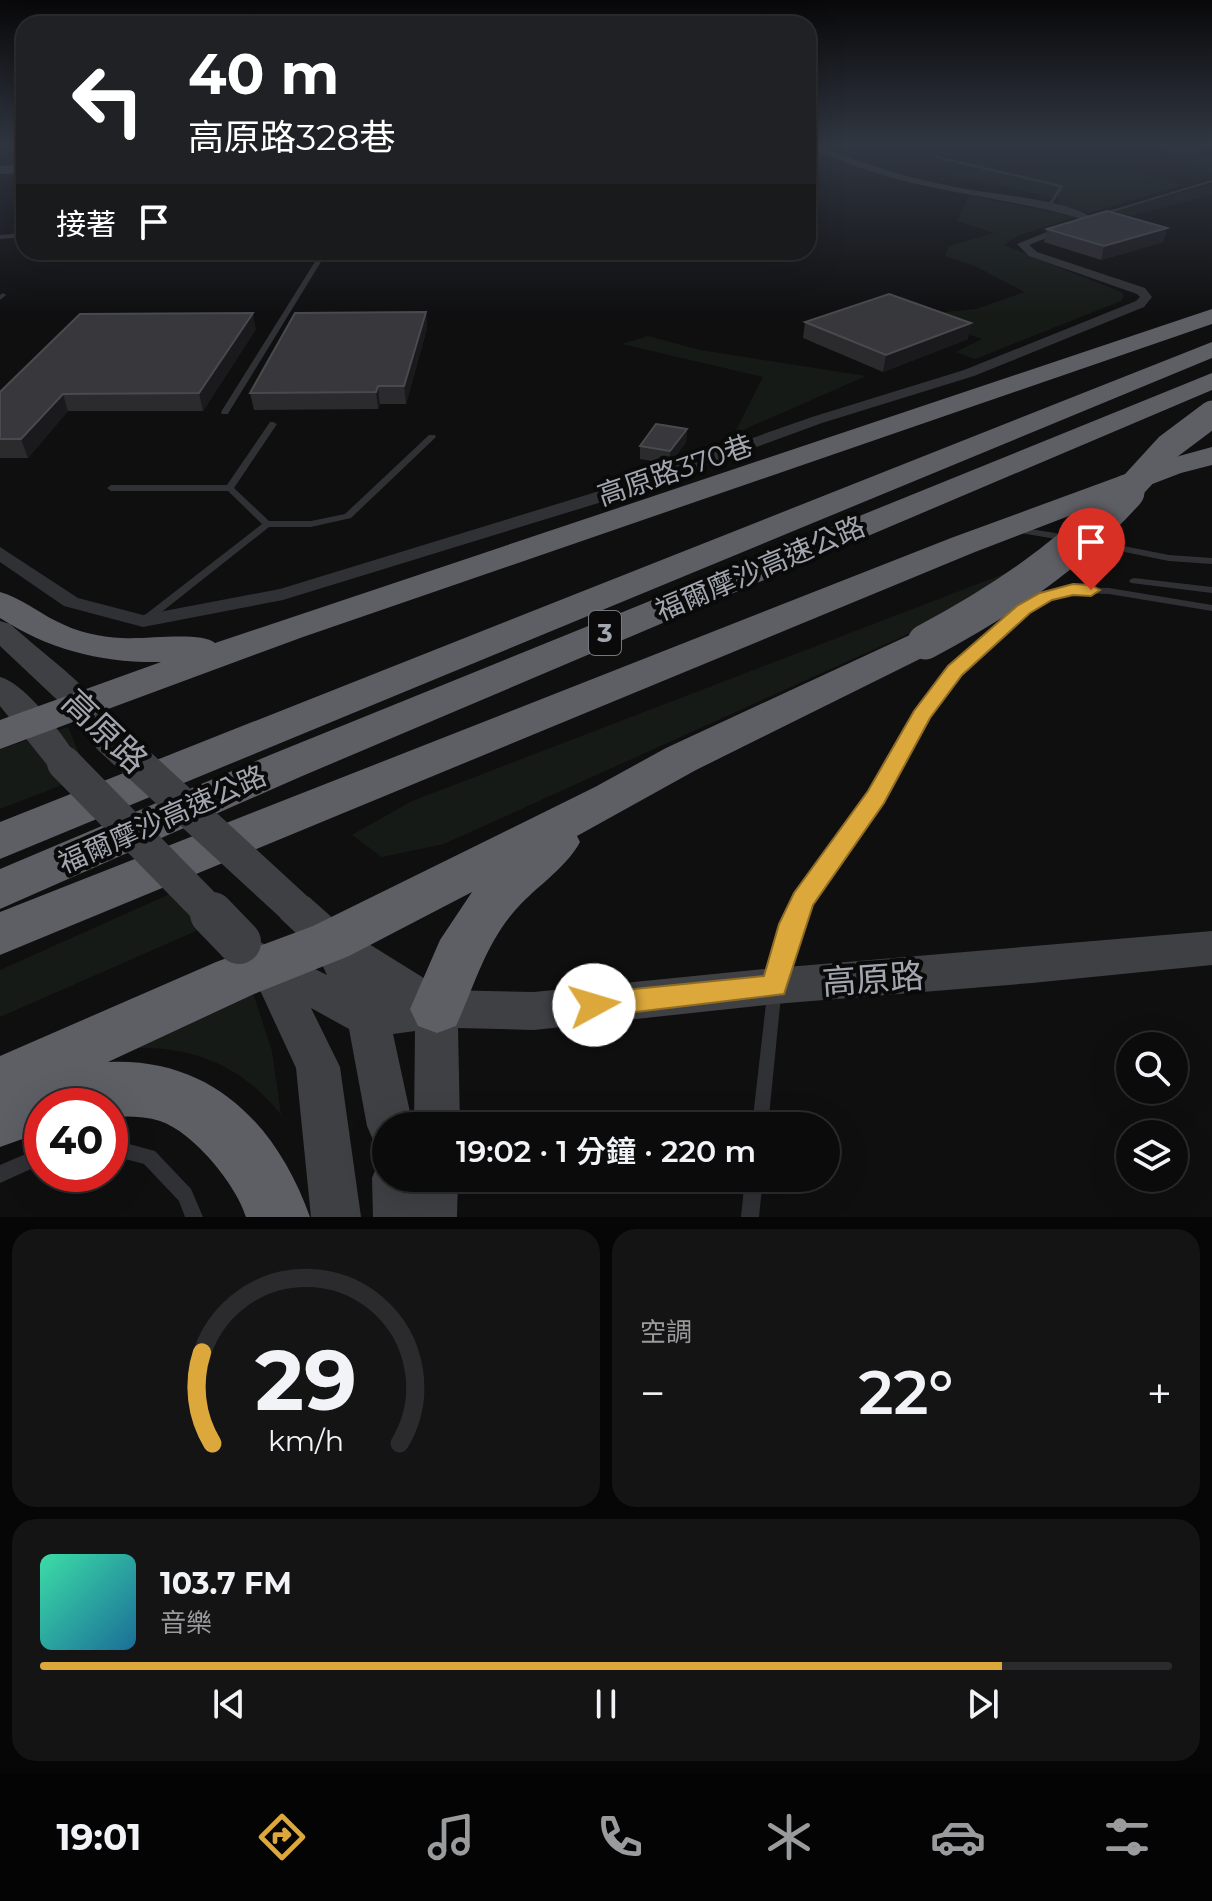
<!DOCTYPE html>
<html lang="zh-TW">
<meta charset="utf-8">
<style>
:root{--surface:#0b0b0c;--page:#141415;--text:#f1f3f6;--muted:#9a9b9d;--line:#2b2b2d;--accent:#dca83b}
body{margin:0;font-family:Montserrat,"Noto Sans TC",sans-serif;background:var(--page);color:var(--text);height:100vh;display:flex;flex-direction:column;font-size:30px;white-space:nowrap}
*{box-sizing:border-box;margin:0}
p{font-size:26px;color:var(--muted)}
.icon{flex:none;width:44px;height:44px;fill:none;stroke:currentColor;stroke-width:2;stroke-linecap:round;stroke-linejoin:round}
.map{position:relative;height:1217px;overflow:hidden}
.panel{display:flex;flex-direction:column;gap:12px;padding:12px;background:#060607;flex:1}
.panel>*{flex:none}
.top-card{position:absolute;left:16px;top:16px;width:800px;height:244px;border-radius:24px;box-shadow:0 8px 32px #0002,0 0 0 2px var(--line);background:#202124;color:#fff;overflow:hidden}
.buttons{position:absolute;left:1116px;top:1032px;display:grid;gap:16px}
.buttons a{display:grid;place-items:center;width:72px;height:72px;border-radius:50%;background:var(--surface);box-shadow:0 8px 32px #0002,0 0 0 2px var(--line);font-size:40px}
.speed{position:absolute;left:24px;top:1088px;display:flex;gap:16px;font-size:40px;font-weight:700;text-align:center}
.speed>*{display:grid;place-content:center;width:104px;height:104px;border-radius:50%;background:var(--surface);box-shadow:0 8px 32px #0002,0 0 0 2px var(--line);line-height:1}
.speed .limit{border:12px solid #d22;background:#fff;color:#111}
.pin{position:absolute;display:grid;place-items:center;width:68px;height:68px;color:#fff;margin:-82px -34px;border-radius:50% 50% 50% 0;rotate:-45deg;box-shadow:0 0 8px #0007}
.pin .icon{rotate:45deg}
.me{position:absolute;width:88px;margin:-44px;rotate:84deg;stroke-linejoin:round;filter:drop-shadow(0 0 6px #0008)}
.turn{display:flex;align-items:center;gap:28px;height:168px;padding:0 40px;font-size:36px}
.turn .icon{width:104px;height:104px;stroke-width:2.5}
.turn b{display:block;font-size:56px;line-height:68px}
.then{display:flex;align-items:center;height:76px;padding:0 40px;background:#0003;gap:16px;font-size:30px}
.big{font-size:60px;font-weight:600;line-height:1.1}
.panel .widget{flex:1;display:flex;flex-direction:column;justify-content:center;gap:12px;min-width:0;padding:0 28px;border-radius:24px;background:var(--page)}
.panel .dial{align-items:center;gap:0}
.dial svg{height:208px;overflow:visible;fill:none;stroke:var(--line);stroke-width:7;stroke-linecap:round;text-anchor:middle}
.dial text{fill:var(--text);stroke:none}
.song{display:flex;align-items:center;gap:24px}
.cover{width:96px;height:96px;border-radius:12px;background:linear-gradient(135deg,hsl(160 70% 55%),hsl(200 70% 35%))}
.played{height:8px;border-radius:4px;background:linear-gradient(90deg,var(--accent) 85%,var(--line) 85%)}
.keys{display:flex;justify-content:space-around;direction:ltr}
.heat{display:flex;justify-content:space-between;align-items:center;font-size:44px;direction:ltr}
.panel .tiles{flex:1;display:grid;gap:12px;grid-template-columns:1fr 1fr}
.widget:last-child{grid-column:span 2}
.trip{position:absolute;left:372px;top:1112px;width:468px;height:80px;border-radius:40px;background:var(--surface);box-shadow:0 8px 32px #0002,0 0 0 2px var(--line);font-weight:600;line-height:80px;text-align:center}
.dock{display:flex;height:128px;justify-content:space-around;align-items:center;background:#040405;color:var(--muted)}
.dock .icon{width:56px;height:56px}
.dock .on{color:var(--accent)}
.dock b{font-size:36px;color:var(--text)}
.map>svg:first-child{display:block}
</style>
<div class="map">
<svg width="1212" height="1217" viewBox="0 0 1212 1217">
<rect width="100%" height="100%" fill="#0f0f10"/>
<path fill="#161a17" d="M1147,145H1212V150L1199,151L1212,157V172Z
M982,168L1018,175L1117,169L1184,185L1089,213L1058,206L1060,199L943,173Z
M1212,184V195L1130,216L1111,212Z
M969,195L1075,217L1017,236L1004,245L1121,292L1124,296L1121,301L975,359L956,352L982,339L898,308L945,312L976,309L1024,292L977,267L945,256L949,246L994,233L957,221Z
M648,336L700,350L866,376L734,434L763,377L622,344Z
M1030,564L1080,568L1014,586L444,844L382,857L352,835L412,801Z
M68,727L88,775L0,809V749Z
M190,885L237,913L0,1017V970Z
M252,990L272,1051L281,1115C241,1063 186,1043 121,1049Z"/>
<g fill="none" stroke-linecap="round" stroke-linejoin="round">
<path fill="#303135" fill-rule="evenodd" d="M937,156L1062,185L1064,186L1049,208L1047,207L1059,187L935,158Z
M1212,180V182L1090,219L1085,218Z
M24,233V237L0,239V235Z
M321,252H327L229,412L228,414H222L221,412Z
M3,293L6,295L0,300V295Z
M270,422H273L277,424L234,488L269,521H311L345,514L429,435H435L436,437L351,518L311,527H269L149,622H141L140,620L141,618L262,524L228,491H111L107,488L111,485H227Z
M1017,527L1068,535L1073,538L1068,541L1014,532L1012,530L1014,528Z
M1088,539L1169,555L1212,558V564L1169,561L1085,544L1083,542L1085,540Z
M1134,578L1212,587V593L1131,583L1129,581L1131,579Z
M1073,587L1109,588L1212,605V611L1109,594L1073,593L1049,599L1027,612L959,672L927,717L880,800L809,903L799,924L782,986L768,1126H752L768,986L785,924L798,896L872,794L918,712L951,668L1019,608L1043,595Z
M110,1139L155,1151L191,1189L203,1217H185L179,1201L144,1164L110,1155Z
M42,1147V1164L0,1183V1165Z
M745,1178H763L759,1217H741Z"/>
<path fill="#303135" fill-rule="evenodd" d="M808,145H817C863,164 910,179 960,188C995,195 1066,199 1093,218L1088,221C1005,195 915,193 835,158C825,155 814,151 808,145Z
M1067,224L1076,226L1029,245L1037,252L1145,288L1152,297L1144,307L974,376L822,423L631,493L283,600L143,627L64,606L0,562V547L78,598L143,615L280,589L619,485L812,417L964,370L1136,301L1140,297L1137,294L1029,256L1017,244Z"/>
<path fill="#3f4044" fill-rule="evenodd" d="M24,165V173L0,174V166Z
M0,621L10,624C49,659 99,693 126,738L122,746L110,749L98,746L70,712L0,646Z
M0,677C27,684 66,739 81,763L76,771L64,775L52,771L0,706Z
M295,892L309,897L345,929L443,990L534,992L775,968L1212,931V965L1032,983L775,1004L534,1030L458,1028L460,1126H414L415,1031L393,1034L413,1126H386V1147L374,1142L367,1126L349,1029L311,1008L340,1067L361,1217H311L296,1068L253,975L246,971L240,959L246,947L260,942L327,975L316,952L281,919L276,908L281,897Z
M386,1158V1178H458L457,1217H373L372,1178L379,1161Z"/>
<path fill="#5d5f65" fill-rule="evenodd" d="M1212,309V324L303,637L0,749V720L161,662C101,663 50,650 0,618V592C21,598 36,611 56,621C77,632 99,637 122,638C144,640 201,631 215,643Z
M1212,342V358L0,859V822Z
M1212,373V390L300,777L0,909V869L270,755Z
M1212,447V465L1181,473L975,552L0,955V912L951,538L1161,461Z
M925,631L938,634L944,642L938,650L696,770L577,836L580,842C565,870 532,889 512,914C484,948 474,987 456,1026L437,1033L418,1026L410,1009L440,940L472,892L349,956L254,994L108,1062C212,1057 277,1125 310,1217H246C236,1184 193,1132 160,1121C144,1116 127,1116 110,1117V1106H42V1132L0,1147V1056L216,962L313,926L595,787L666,748L912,634Z"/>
<path stroke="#3f4044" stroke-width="34" d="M110,738L295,908
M64,763L214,916"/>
<path stroke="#3f4044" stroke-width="44" d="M212,914L239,942"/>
<path stroke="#5d5f65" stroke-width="27" d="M1125,494L1168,447L1212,414"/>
<path stroke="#5d5f65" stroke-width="35" d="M925,642C1000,602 1070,556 1127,492"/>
</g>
<path fill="#2b2b2e" d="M1167,228L1163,242L1101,260L1044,242L1047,229Z
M426,312L427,328L406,404H380L378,409L254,410L250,393Z
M805,322L968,339L883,372L803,338Z
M256,329L203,411H68L28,458H0V392Z
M687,429L686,442L670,464L640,459V446Z"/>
<path fill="#1a1a1c" d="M1167,228L1163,242L1101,260L1104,246Z
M426,312L427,328L406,404L404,386Z
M253,313L256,329L203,411L199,393Z
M971,323L968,339L883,372L886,355Z
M378,386L380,404L378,409L376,392Z
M63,394L68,411L28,458L21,439Z
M687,429L686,442L670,464V451Z"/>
<path fill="#38383c" stroke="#484a4e" stroke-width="2" d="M1107,211L1167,228L1104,246L1047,229Z
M889,294L971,323L886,355L805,322Z
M426,312L404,386H378L376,392L250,393L295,313Z
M253,313L199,393L63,394L21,439H0V392L80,314Z
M656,424L687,429L670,451L640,446Z"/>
<linearGradient id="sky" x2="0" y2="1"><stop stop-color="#080809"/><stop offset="0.46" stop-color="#313742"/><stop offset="1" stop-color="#313742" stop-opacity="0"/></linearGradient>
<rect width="1212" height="315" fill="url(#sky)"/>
<path fill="#dca83b" stroke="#8f6d26" stroke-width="2" d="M1073,584L1091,585L1100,590L1091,596L1073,595L1052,600L1030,613L962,675L930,718L884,803L813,905L784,994L594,1017L584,1014L580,1005L584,996L594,993L764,976L779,924L794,893L868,791L914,711L948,666L1017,606L1040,593Z"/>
<g text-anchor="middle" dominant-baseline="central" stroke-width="8" stroke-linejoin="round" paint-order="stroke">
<rect fill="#0a0a0b" stroke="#74777e" stroke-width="2" x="589" y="611" width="32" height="44" rx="6"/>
<g font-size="26" font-weight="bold" fill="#a2a6af">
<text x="605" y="633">3</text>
</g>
<g font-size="28" fill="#a2a6af" stroke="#0a0a0b">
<text transform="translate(675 470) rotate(-19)">高原路370巷</text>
<text transform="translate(760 568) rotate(-23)">福爾摩沙高速公路</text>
<text transform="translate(162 819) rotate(-24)">福爾摩沙高速公路</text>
</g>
<g font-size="34" fill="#a2a6af" stroke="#0a0a0b">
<text transform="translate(105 731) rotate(44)">高原路</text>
<text transform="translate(873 979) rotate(-4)">高原路</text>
</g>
</g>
</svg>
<div class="buttons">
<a><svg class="icon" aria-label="search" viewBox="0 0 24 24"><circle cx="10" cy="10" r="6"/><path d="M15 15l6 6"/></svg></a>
<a><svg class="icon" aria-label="layers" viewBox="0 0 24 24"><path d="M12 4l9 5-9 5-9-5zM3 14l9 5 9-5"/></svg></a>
</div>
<div class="speed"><div class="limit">40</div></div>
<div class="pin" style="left:1091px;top:590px;background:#d93025"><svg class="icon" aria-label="arrive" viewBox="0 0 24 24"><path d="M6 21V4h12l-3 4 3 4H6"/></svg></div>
<svg class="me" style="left:594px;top:1005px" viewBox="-20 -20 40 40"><circle r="19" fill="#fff"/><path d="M0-13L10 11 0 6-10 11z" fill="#dca83b"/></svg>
<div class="trip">19:02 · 1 分鐘 · 220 m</div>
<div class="top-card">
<div class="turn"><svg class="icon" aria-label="left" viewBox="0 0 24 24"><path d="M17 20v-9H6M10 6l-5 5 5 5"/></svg><div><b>40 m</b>高原路328巷</div></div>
<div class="then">接著<svg class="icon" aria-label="arrive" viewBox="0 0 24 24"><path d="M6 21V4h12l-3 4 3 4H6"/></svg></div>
</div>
</div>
<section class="panel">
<div class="tiles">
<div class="widget dial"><svg viewBox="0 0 100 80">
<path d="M14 69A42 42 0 1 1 86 69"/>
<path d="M14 69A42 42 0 0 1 10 34" stroke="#dca83b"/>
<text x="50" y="56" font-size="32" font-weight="700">29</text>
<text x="50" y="72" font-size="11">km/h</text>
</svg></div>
<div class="widget"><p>空調</p>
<div class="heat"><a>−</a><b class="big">22°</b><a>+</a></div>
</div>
<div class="widget">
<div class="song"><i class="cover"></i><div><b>103.7 FM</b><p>音樂</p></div></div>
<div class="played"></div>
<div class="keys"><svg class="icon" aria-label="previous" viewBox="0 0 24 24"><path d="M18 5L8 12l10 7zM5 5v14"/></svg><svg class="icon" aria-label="pause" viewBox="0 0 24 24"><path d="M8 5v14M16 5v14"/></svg><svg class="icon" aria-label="next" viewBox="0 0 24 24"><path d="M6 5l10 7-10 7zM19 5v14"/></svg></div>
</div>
</div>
</section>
<nav class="dock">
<b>19:01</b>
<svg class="icon on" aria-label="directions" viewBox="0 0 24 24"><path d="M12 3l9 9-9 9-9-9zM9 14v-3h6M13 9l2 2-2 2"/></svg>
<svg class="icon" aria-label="music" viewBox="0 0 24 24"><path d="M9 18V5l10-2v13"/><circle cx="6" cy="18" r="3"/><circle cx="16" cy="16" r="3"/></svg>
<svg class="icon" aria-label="phone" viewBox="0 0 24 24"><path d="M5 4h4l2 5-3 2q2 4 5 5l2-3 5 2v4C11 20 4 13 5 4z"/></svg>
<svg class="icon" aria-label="climate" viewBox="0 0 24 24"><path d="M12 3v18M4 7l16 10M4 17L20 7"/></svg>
<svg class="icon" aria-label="car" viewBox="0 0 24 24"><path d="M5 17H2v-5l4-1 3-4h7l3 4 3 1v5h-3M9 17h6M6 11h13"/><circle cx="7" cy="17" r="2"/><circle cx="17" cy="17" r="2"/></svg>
<svg class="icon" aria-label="filters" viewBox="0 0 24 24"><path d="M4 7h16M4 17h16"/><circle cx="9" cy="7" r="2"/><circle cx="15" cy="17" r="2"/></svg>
</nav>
